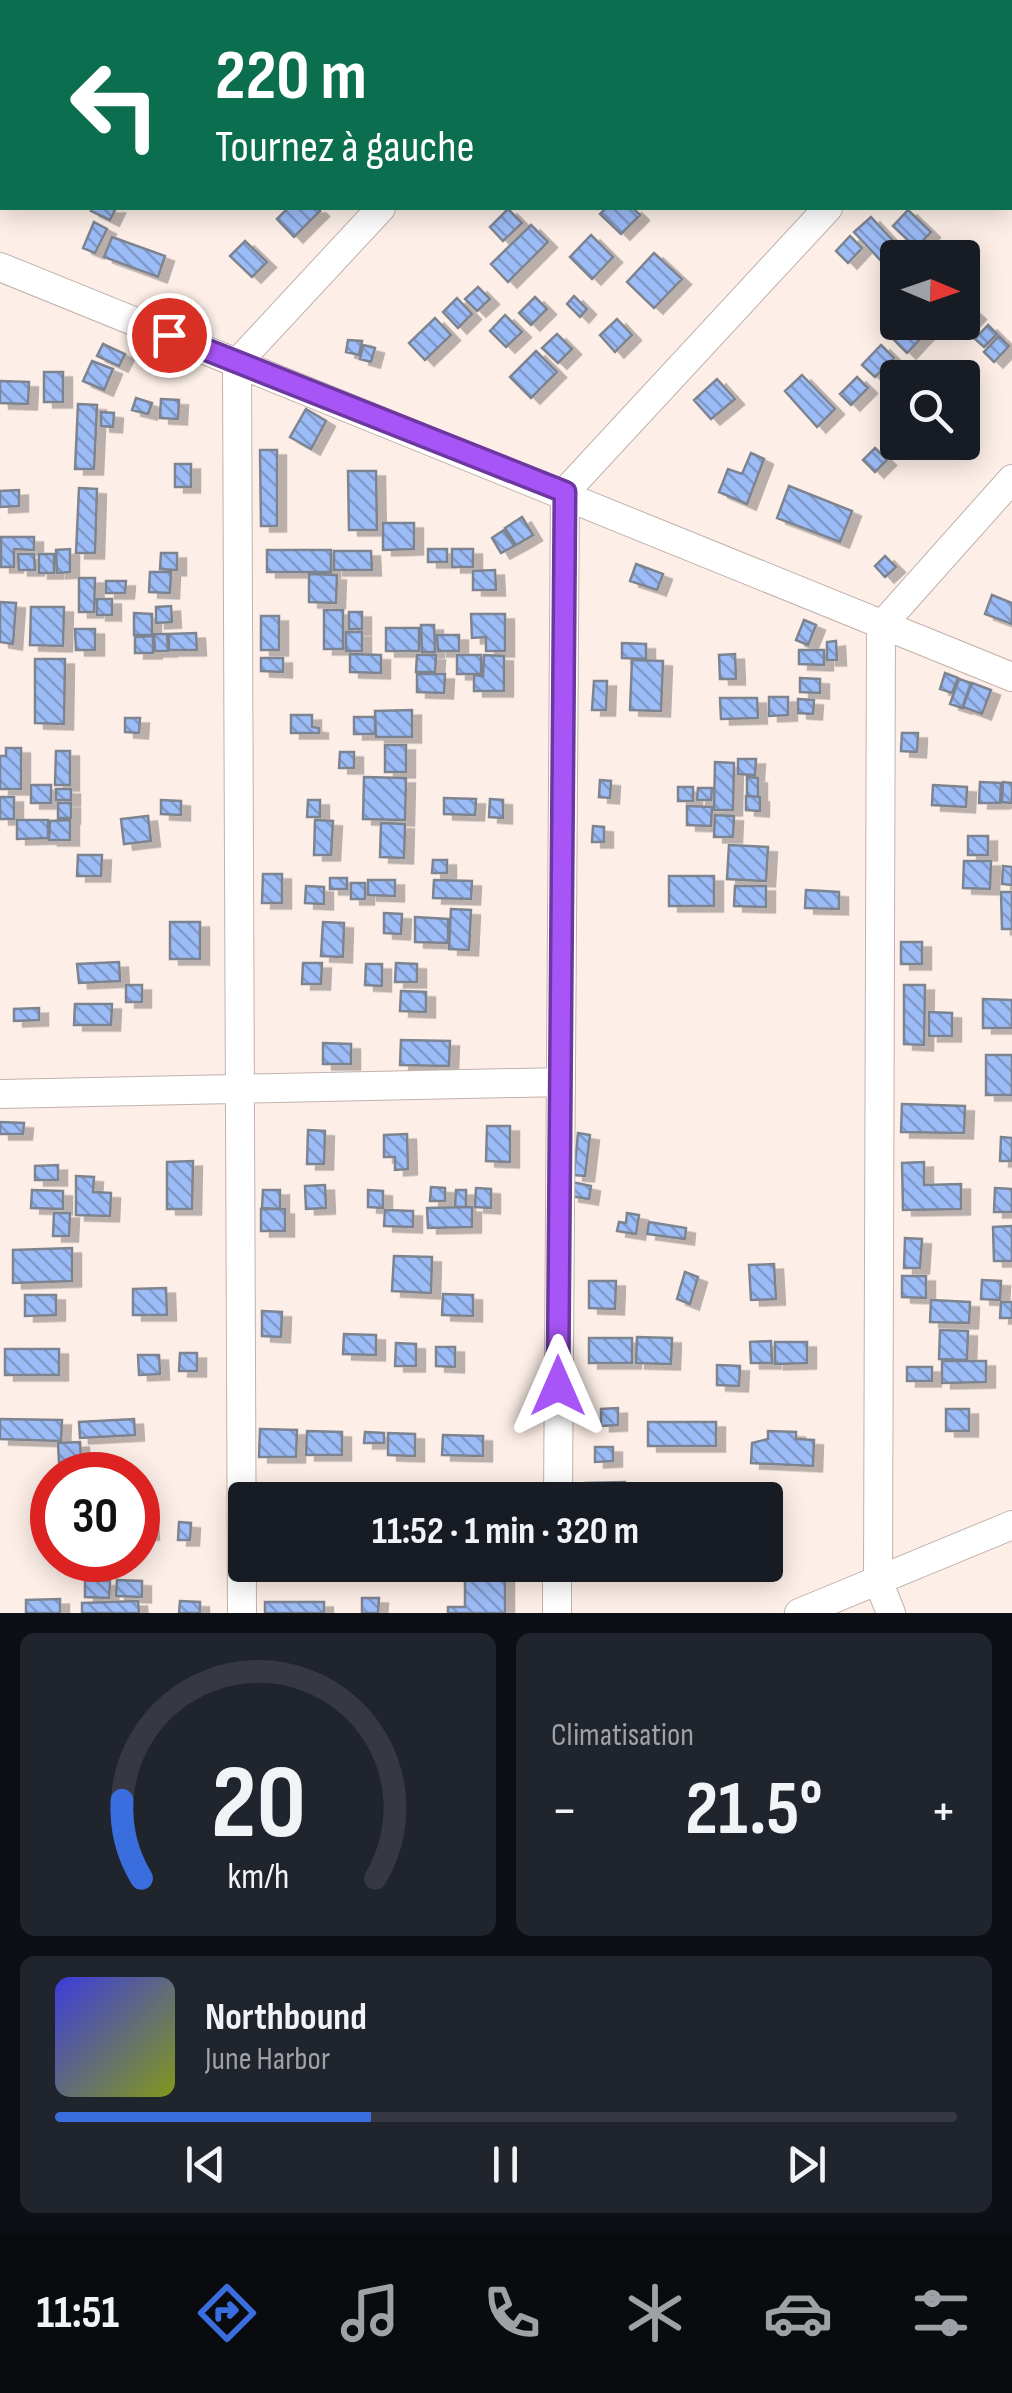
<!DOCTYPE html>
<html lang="fr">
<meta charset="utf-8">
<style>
:root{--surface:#171b24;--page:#20242c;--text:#f1f3f6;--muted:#9ea1a6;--line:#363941;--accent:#3a6ddd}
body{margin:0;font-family:"Sofia Sans Condensed",sans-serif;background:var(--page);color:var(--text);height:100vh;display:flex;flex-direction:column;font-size:38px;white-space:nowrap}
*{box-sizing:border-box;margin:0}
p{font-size:32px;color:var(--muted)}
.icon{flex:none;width:55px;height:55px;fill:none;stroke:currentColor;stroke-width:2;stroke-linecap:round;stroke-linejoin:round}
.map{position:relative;height:1613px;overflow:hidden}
.details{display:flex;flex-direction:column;gap:20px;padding:20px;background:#0d0f14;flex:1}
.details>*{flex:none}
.hud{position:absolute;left:0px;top:0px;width:1012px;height:210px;box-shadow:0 5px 25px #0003;background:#0b6e4f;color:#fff;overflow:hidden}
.needle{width:65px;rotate:92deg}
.tools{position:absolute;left:880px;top:240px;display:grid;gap:20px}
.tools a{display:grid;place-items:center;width:100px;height:100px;border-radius:10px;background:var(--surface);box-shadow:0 5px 25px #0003;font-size:50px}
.speed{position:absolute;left:30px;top:1452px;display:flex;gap:20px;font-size:50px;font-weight:700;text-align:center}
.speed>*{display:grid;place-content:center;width:130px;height:130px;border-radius:50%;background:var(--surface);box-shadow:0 5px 25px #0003;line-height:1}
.speed .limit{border:15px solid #d22;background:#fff;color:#111}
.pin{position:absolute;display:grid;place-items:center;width:85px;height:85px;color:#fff;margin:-42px;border:5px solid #fff;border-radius:50%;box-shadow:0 2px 10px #0007}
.me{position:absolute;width:110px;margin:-55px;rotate:0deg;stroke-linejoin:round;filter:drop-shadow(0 0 8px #0008)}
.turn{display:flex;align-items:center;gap:35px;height:210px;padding:0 50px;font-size:45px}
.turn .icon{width:130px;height:130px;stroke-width:2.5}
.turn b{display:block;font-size:70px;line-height:85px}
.big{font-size:75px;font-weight:700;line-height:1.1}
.details .tile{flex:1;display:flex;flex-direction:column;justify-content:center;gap:15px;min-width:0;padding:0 35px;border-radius:15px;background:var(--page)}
.details .dial{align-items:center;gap:0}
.dial svg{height:260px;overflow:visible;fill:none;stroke:var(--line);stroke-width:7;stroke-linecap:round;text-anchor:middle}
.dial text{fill:var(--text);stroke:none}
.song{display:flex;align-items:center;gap:30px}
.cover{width:120px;height:120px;border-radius:15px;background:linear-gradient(135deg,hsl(240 70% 55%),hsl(70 70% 35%))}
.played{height:10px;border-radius:5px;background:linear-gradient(90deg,var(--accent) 35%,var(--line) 35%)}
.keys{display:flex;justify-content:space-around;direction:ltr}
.heat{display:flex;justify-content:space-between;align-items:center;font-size:55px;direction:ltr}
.details .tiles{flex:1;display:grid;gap:20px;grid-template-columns:1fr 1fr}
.tile:last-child{grid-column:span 2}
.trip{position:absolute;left:228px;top:1482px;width:555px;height:100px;border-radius:10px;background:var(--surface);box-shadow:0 5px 25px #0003;font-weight:700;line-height:100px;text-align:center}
.dock{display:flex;height:160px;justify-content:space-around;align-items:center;background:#090b0e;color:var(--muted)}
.dock .icon{width:70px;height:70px}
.dock .active{color:var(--accent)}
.dock b{font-size:45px;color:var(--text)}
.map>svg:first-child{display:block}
</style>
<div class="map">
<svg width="1012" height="1613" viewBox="0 0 1012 1613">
<defs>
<pattern id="building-back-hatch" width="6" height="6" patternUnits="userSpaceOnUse" patternTransform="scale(2.5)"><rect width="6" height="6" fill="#9cbcf8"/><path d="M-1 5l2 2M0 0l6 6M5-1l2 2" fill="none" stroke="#8099c9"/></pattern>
<filter id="shadow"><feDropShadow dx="9" dy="5.5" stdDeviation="0" flood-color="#0004"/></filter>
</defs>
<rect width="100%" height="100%" fill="#fdefe8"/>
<path fill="url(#building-back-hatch)" stroke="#7e848f" stroke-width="2.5" filter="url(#shadow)" d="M654,0H718L720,2H656Z
M93,208H116L110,220L91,211Z
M288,208H317L320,211L294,237L277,219Z
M606,208H633L640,215L621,234L600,214Z
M508,209L522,223L503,241L490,227Z
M908,210L931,232L916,248L893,226Z
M871,217L909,258H898V279L854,232Z
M94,222L107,229L95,253L83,248Z
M531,225L548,242L508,282L491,264Z
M591,235L613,257L592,279L570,257Z
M850,236L862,248L848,263L836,251Z
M112,237L165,256L158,277L104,257Z
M245,241L267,262L252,277L230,256Z
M654,253L682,279L654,308L627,282Z
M478,287L490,299L477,311L465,299Z
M574,296L587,309L580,317L567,304Z
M535,297L547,309L531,325L519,313Z
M457,298L472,314L458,328L443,312Z
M962,301L977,314L963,329L956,322H962Z
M505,315L522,332L506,347L490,331Z
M435,318L451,335L425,360L409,343Z
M617,319L632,335L615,352L600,335Z
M909,322H936L907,353L893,339Z
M988,325L997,334L984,347L975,339Z
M557,334L572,349L558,363L542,348Z
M999,336L1009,346L994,362L984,352Z
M348,340L362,341L359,355L346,352Z
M103,344L125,354L119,366L97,356Z
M363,345L375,348L371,362L360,359Z
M881,345L894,358L875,377L862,365Z
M536,351L557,372L531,398L510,377Z
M92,361L113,369L104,390L83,381Z
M901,366L913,378H898V399L883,386Z
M44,372H63V402H44Z
M802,375L835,409L817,427L785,391Z
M857,377L868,388L851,405L840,394Z
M717,379L735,399L711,419L694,400Z
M0,381L29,382L28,404L0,403Z
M136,398L152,403L148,414L132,410Z
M161,399L179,400L178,419L160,418Z
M78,404L97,405L94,469H75Z
M306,409L326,421L311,449L290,437Z
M101,412L114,413L113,427L101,426Z
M875,448L887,460L875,472L863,460Z
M260,450H277V526H261Z
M751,453L764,459L747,504L719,492L728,469L742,474Z
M175,464H191V487H175Z
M348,471H376L377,530H349Z
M789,486L852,511L840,542L777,518Z
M79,488L97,489L95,553H76Z
M19,490V506L0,507V491Z
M522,517L533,535L516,545L505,528Z
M383,523H414V549L383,550Z
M504,530L514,546L501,553L492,538Z
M1,537H34V550L14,549V567H1Z
M70,549V572L57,573L56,550Z
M428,549H447V562H428Z
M452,549H473V567H452Z
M267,550H331V572H267Z
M334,551H371L372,570H334Z
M161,553H177V570L160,569Z
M18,554H34L35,570H19Z
M39,554H54V573H39Z
M885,556L896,567L885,577L875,566Z
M636,564L663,574L657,590L630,581Z
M495,570L496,590H473V571Z
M150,572H171L170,593L149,592Z
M309,574L337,575L336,603L309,602Z
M79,578H95L94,612H79Z
M106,581H126L125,593H106Z
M992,595L1012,603V624L985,614Z
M97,599H112V615H97Z
M0,602L16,603L13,644L0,642Z
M171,606L172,622L156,623V607Z
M31,607H64L63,646L30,645Z
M324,610H343V649H324Z
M349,612H362V629H349Z
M134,613L152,614V635H134Z
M471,614H505V651H486V637L472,638Z
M261,616H279V650H261Z
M804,620L816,625L808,645L796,640Z
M421,625H434L435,652H422Z
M386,628H419V651H386Z
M75,629H95V650H76Z
M346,632H362V651H346Z
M196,633L197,650H169V634Z
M154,634H167L168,651H155Z
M437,635H459V651H438Z
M153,636V653H135V637Z
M836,641L837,660H827V642Z
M622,643L646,644V659L622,658Z
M799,650H824V665L799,664Z
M350,654L381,655V673L350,672Z
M735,654L736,679H720L719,655Z
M417,655H436L435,672H416Z
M457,655H481V674H457Z
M484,655L504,656V691H474V675L483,676Z
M261,658H283V672L261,671Z
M35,659H65L64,724L35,723Z
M632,660L663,661L661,711L630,710Z
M945,673L958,678L952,693L940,689Z
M417,674H445L444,693L417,692Z
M800,678L820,679V693L800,692Z
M959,679L971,683L962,708L950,704Z
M594,681H607L606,710H592Z
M972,683L991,690L982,714L963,707Z
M769,697H788V715L769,716Z
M720,698H757L758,718L721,719Z
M798,699L814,700L813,714L798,713Z
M412,710V737H376L375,711Z
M291,715H312V727L319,728V733H291Z
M354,717H375V734H354Z
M125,718H140L139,733L125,732Z
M902,733H918L917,752L901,751Z
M385,745H406V772H385Z
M6,748H21V789H0V756H6Z
M56,751H70V785H55Z
M340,752H354V768H339Z
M738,759H756L755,775L738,774Z
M715,762L734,763L733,810H714Z
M364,777L406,778L405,820L363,819Z
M747,777L758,778V797L747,796Z
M600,780L611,781L610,798L599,797Z
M980,782L1001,783L1000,803H979Z
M1003,782L1012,783V803L1002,802Z
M31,785H51V803H31Z
M933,785L967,787L966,807L932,805Z
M678,787H693V801H678Z
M698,788H712L711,800H697Z
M56,789H71V800H56Z
M746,796L760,797V811L746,810Z
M0,797H14V819H0Z
M444,798L476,799L475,815L444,814Z
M490,799L503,800V818L489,817Z
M161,800L181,801V815L161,814Z
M308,800H320V817H307Z
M58,803H71V818H58Z
M687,806L712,807L711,826L687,825Z
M715,815L734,816L733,837H714Z
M148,816L151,841L124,844L121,819Z
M17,820H48V838L17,839Z
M70,820V840H49L50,821Z
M315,820L333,821L331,855H314Z
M381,823L405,824L404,858L380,857Z
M593,826L604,827V842H592Z
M968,836H988V855H968Z
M729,845L768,847L766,881L727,879Z
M78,855H102L101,876H77Z
M433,860H447V873H432Z
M964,861H991L990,889L963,888Z
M1003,866L1012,867V885L1002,884Z
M263,874H282V903H262Z
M669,876H714V906H669Z
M330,878H347V889H330Z
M368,880H395V896L368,895Z
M434,880L472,881L471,899L433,898Z
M351,883H365V899H351Z
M306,886L324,887V904L305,903Z
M735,886H766V907L734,906Z
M806,890L839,892V909L805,908Z
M1001,892H1012V929H1002Z
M451,909L471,910L469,950L449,949Z
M384,913L402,914L401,934L384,933Z
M415,917L448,919V943L415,942Z
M170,922H200V959H170Z
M323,922L344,923L343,957L321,956Z
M901,942H922V964H901Z
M119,962L120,981L79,983L77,964Z
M303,963H322L321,984H302Z
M396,963L417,964V982H395Z
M366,964H382V986L365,985Z
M126,985H142V1002H126Z
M904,985H925L924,1045L904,1044Z
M401,991L426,992V1012L400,1011Z
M983,999L1012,1000V1028H983Z
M75,1004H112L111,1025H74Z
M39,1008V1020L14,1021V1009Z
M929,1012L952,1013V1036H929Z
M401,1040L450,1041L449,1066L400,1065Z
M323,1043L351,1044V1064H323Z
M986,1055H1012V1095H986Z
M902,1104L965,1106L964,1133L901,1132Z
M0,1122L24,1123L23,1134H0Z
M487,1126H510V1162L486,1161Z
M308,1130L325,1131L324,1164H307Z
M578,1133L590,1135L585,1176L574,1175Z
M407,1134L408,1169L395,1170V1157H384V1135Z
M1001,1137L1012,1138V1161H1000Z
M193,1161L192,1209H167V1162Z
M924,1162V1185L961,1184V1209L903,1210L902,1163Z
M58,1165V1180H35V1166Z
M76,1176L94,1177L93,1192L111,1193L110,1216L76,1215Z
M572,1182L591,1186L589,1199L570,1196Z
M325,1185L326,1208L306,1209L305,1186Z
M431,1187L445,1188V1201H430Z
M476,1188L491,1189V1208L475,1207Z
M995,1188L1012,1189V1212H994Z
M32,1190L63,1191V1209L31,1208Z
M263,1190H280V1209L262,1208Z
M368,1190L383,1191V1208L368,1207Z
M456,1190H466V1207H455Z
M472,1207V1227L428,1228L427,1208Z
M261,1209H285V1231H261Z
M385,1210L413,1211V1227L384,1226Z
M54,1213H70L69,1236H53Z
M627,1213L639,1215L636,1234L617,1231L619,1222L626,1223Z
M649,1222L686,1228L685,1239L647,1234Z
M1012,1226V1261H994L993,1227Z
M905,1238L922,1239L920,1268H904Z
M72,1248V1281L13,1283V1250Z
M394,1256L432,1257L431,1293L392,1291Z
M774,1264L776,1299L751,1300L749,1265Z
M685,1272L698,1277L690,1304L677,1299Z
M902,1276H926V1298L902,1297Z
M982,1280L1001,1281L1000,1300L981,1299Z
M589,1281H616L615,1309L589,1308Z
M166,1288L167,1315H133V1289Z
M443,1294L473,1295V1316L442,1315Z
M25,1295H56V1315L25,1316Z
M931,1300L970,1302L969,1323L930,1322Z
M1001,1302H1012V1318H1000Z
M262,1311L282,1312L281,1337L262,1336Z
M940,1330L968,1331L967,1360L939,1359Z
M344,1334L376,1335V1355L343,1354Z
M637,1337L672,1338L671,1364L636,1363Z
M589,1338H632V1363H589Z
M771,1341L772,1363H751L750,1342Z
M775,1342H807V1363L775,1364Z
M396,1343L416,1344V1366H395Z
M436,1347H455V1367L436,1366Z
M5,1349H59V1375H5Z
M180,1353H197V1371H179Z
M138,1355H159L160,1374L139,1375Z
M942,1361H986V1382L942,1383Z
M717,1365L740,1366L739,1386L717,1385Z
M907,1367H932V1381H907Z
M618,1408V1425L601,1426V1409Z
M946,1409H969V1431H946Z
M0,1419L62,1420L61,1441L0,1439Z
M134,1419L135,1435L80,1438L79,1422Z
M648,1422H716V1446H648Z
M260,1429L297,1430L296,1457H259Z
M307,1431L342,1432V1455H306Z
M768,1431L796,1432V1439L814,1440L813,1466L751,1463L752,1443L768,1439Z
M365,1432L384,1433V1443H364Z
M388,1433L415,1434V1456L388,1455Z
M443,1435L483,1436V1456L442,1455Z
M80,1442L81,1461L59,1462L58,1443Z
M595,1447H613V1461L595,1462Z
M625,1482L626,1498L637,1500H587L586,1483Z
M138,1519H149L150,1534L138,1535Z
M179,1522L191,1523L190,1540H178Z
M588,1565H625V1571L588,1572Z
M465,1574H505V1613H448V1607H465Z
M85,1580L110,1581L109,1598L85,1597Z
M117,1580L142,1581V1597L116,1596Z
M362,1598H379L378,1613H362Z
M60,1599V1613H26V1600Z
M138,1601L139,1613H82V1603Z
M180,1601L200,1602V1613H179Z
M265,1602H324V1613H265Z"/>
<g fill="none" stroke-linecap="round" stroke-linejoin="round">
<g stroke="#c0b2ac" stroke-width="30">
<path id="street" d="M926,0L929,2
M572,2L574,0
M1010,14L1012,12
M1010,80L1012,82
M0,267L1012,677
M0,1094L561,1082
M558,1500L565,492L828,208
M242,1613L237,363L381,208
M557,1613V1565
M799,1613L1012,1525
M891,1613L878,1581L881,626L1012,479"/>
</g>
<g stroke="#c0b2ac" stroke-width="42">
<path id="secondary" d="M0,15L2,12"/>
</g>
<use href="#street" stroke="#fff" stroke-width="28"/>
<use href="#secondary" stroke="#f2d0b8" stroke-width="40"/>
</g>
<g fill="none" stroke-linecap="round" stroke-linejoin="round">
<g stroke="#6d37a1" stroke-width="25">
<path id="route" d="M169,335L565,492L558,1386"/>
</g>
<use href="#route" stroke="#a855f7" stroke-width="18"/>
</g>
</svg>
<div class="tools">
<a><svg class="needle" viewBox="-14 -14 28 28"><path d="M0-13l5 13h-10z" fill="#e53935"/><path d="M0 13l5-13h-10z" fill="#9ea1a6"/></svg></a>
<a><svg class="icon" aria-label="search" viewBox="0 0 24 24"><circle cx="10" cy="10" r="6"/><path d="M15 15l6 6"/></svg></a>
</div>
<div class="speed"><div class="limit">30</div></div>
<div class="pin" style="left:169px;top:335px;background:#d93025"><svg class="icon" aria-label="arrive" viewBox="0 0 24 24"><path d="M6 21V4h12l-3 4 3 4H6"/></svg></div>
<svg class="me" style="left:558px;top:1386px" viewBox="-20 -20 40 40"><path d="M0-17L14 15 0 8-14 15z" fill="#a855f7" stroke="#fff" stroke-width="4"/></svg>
<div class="trip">11:52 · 1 min · 320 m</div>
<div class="hud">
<div class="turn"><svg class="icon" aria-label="left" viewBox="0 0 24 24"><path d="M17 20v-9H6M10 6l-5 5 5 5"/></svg><div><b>220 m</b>Tournez à gauche</div></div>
</div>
</div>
<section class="details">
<div class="tiles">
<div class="tile dial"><svg viewBox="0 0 100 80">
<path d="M14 69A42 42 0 1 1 86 69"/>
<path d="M14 69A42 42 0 0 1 8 45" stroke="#3a6ddd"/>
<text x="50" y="56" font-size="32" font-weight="700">20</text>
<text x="50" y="72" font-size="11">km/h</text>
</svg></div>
<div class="tile"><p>Climatisation</p>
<div class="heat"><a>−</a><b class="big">21.5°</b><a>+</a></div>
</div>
<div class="tile">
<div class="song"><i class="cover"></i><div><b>Northbound</b><p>June Harbor</p></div></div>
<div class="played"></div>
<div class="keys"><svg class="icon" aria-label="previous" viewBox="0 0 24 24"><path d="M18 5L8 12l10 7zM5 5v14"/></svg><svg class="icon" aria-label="pause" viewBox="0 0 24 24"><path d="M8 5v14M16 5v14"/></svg><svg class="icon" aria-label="next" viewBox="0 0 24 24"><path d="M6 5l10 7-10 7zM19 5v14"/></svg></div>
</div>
</div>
</section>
<nav class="dock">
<b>11:51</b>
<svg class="icon active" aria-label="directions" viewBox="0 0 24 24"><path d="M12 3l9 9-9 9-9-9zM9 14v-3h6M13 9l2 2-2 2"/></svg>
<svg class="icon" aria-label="music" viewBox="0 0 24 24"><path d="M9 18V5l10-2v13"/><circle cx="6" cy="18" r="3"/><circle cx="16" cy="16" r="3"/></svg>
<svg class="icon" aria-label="phone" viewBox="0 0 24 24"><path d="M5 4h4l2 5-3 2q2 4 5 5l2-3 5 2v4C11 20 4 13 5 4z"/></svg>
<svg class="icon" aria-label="climate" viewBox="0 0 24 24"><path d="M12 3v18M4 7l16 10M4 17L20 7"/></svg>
<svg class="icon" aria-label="car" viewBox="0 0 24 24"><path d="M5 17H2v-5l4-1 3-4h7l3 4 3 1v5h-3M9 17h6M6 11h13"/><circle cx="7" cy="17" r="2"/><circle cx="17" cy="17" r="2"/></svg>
<svg class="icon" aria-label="filters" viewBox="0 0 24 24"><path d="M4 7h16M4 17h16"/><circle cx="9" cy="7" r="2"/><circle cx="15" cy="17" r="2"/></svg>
</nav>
